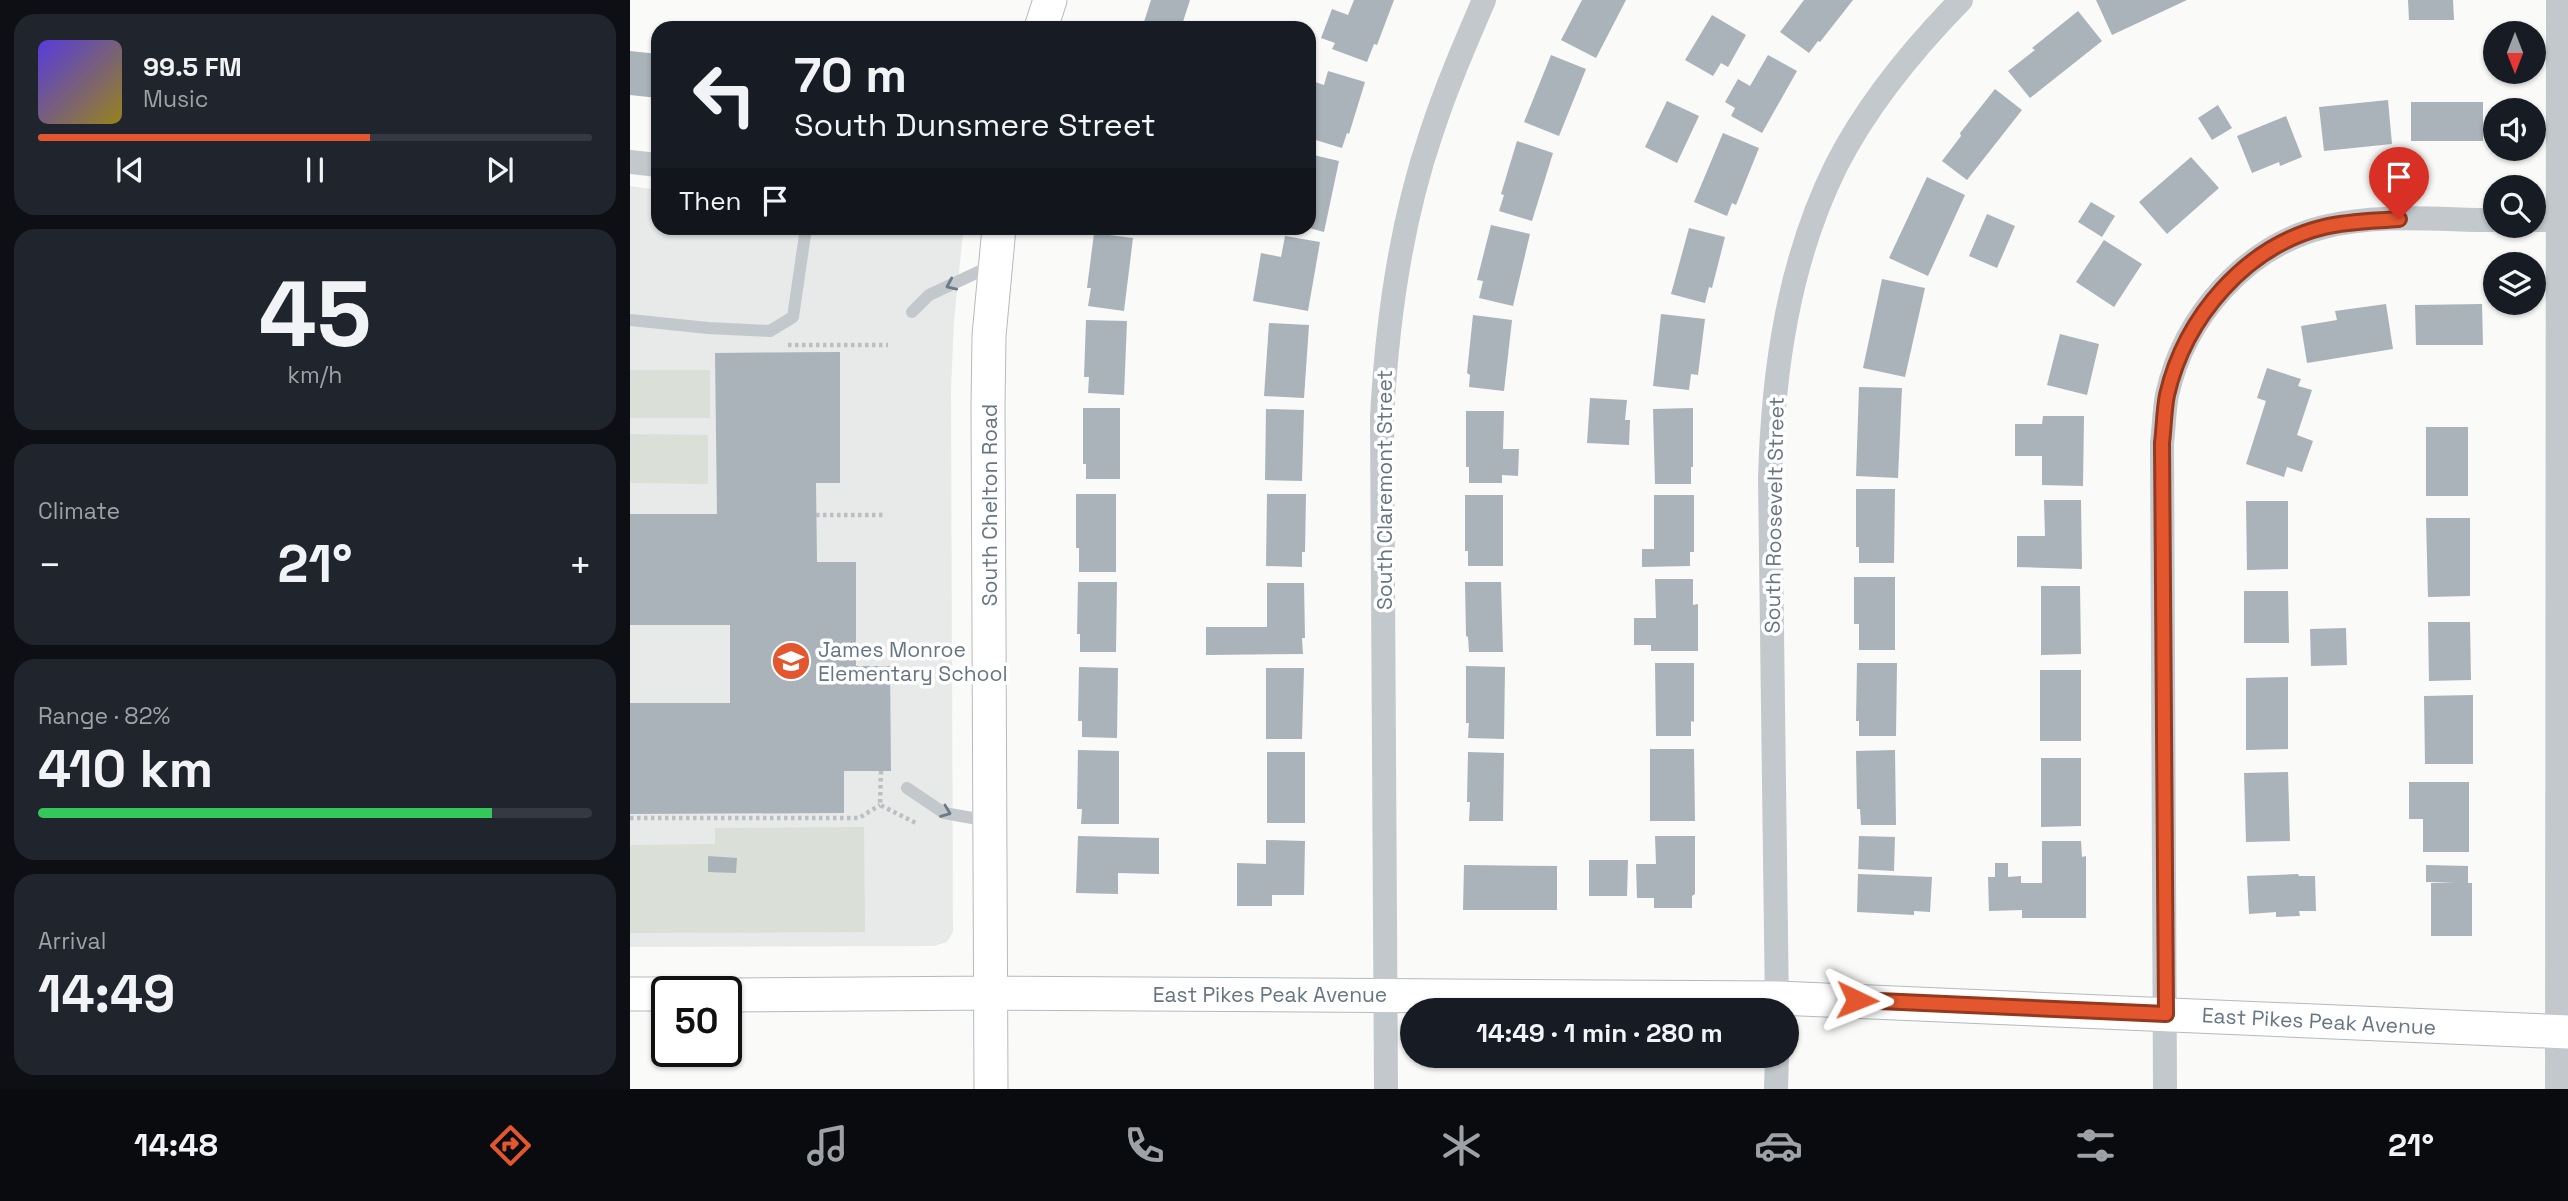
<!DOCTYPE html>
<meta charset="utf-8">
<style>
:root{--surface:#171b24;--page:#20242c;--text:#f1f3f6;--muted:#9ea1a6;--line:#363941;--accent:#e4572e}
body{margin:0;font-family:"Space Grotesk",sans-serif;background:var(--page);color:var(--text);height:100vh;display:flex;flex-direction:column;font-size:26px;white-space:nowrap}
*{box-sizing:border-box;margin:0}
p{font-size:23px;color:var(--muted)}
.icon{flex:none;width:38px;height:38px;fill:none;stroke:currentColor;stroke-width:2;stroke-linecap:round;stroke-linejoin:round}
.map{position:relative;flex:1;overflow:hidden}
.side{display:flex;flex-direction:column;gap:14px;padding:14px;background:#0d0f14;width:630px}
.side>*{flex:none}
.banner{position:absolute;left:21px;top:21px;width:665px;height:214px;border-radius:21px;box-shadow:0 2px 5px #0004;background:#171b24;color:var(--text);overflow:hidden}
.needle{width:46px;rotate:180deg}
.fabs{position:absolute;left:1853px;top:21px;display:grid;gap:14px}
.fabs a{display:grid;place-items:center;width:63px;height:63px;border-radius:50%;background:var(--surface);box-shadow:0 2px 5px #0004;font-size:35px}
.speed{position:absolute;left:21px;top:976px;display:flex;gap:14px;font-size:35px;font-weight:700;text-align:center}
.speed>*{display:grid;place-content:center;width:91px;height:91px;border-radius:50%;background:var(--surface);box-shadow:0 2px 5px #0004;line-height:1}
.speed .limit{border:4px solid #111;border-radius:10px;background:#fff;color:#111}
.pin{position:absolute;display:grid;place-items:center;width:60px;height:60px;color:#fff;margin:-72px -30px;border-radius:50% 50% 50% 0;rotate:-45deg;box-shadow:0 0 7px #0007}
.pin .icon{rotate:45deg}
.me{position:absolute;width:77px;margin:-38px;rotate:92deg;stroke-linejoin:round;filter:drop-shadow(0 0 5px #0008)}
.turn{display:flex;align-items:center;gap:24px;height:147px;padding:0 28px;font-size:32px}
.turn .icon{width:91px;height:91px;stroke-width:2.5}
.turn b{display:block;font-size:49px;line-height:60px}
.then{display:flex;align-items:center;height:66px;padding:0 28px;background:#0003;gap:14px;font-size:26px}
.big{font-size:52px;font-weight:700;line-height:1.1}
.side .tile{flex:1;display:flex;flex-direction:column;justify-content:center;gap:10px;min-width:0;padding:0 24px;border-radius:21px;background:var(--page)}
.side .dial{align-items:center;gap:0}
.dial b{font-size:91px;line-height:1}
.song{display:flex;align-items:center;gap:21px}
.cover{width:84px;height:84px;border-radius:10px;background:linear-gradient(135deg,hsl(250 70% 55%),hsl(50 70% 35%))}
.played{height:7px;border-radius:4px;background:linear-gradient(90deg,var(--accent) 60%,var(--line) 60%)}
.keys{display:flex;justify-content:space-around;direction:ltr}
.heat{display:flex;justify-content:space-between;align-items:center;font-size:38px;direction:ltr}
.charge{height:10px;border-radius:5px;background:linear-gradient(90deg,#34c759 82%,var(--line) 0)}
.trip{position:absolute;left:770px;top:998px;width:399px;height:70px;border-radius:35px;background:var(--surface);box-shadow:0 2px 5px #0004;font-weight:700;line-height:70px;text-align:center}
.menu{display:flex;height:112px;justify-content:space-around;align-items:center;background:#090b0e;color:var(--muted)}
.menu .icon{width:49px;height:49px}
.menu .active{color:var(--accent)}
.menu b{font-size:32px;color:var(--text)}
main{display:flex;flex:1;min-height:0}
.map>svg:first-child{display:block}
</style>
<main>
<section class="side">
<div class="tile">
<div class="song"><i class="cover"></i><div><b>99.5 FM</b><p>Music</p></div></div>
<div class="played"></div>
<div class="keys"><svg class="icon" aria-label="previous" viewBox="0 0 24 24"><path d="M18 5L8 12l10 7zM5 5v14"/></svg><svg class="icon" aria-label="pause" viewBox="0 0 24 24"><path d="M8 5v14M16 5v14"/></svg><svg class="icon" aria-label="next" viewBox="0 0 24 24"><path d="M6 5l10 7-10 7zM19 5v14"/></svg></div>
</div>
<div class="tile dial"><b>45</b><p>km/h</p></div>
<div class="tile"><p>Climate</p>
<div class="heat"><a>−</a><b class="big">21°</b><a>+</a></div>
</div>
<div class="tile"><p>Range · 82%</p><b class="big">410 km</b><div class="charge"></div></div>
<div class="tile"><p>Arrival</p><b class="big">14:49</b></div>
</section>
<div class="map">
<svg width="1938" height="1089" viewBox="0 0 1938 1089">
<rect width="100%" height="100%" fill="#fafaf8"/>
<path fill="#e8e9e9" d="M0,186L28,190V228H312L327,230L333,234L324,320L321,390L323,932L317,942L304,946L0,947Z"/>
<path fill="#dadfd7" d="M0,370H80V418H0Z
M0,434L78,435V484L0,483Z
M234,827L235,932L0,933V845L85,844V828Z"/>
<path fill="#aab3b9" d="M521,0H560L551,28H512Z
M724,0H764L747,45L744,44L737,62L702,49L705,43L691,38L702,9L718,15Z
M952,0H996L966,58L931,40Z
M1174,0H1223L1190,42L1188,41L1179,53L1150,32Z
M1466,0H1557L1482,35Z
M1778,0H1823L1824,20H1779Z
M1448,11L1472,41L1400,98L1378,71L1405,50L1402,48Z
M1082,15L1116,35L1098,67L1091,63L1083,76L1055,60Z
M0,51L28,54V98L0,95Z
M921,55L956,69L929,136L894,122Z
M1138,55L1167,71L1132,133L1101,116L1105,108L1095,102L1108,79L1120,86Z
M698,71L735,82L719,134L717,133L712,148L679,138L682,118L679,117V80L694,85Z
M1365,89L1392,110L1337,180L1312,161L1331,136L1330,133Z
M1758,100L1762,144L1694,151L1689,107Z
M1037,101L1069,116L1047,163L1015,147Z
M1781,102H1853V141H1781Z
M1588,105L1602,128L1582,140L1568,118Z
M1656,116L1672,157L1650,166L1649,162L1622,173L1607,136Z
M1093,133L1129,148L1106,205L1102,203L1097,216L1064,202Z
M887,141L923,153L902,221L869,211L874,195L871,194Z
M679,154L709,161L694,232L679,228Z
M1561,157L1589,188L1537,234L1509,202Z
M1297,177L1335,195L1298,276L1259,258Z
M1461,202L1485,216L1472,237L1448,222Z
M1357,214L1385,226L1367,268L1339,256Z
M861,225L900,234L883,306L849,298L853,281L847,280Z
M1059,228L1095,237L1082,288L1079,287L1075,303L1041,294Z
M464,233L503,238L494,311L458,306L461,288H457Z
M655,236L690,242L678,311L623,301L631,253L651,257Z
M1474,240L1512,264L1484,307L1446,282Z
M1252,279L1295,288L1275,377L1233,368Z
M1756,304L1763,349L1677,363L1671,326L1707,320L1705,311Z
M1852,304L1853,345H1786L1785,305Z
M1031,314L1075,319L1068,375L1061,374L1059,390L1023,386Z
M843,315L882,320L874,391L839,387L840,375L837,373Z
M456,320L497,321L494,395L458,393L459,377H454Z
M639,323L679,325L674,398L634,396Z
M1430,334L1469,344L1457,395L1417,385Z
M210,352V483H186L187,562H226V666H260L261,771H214V813L0,814V703H100V625H0V514H87L85,353Z
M1637,368L1671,379L1668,386L1682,390L1667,435L1683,441L1672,472L1657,467L1654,477L1616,464L1636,401L1627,398Z
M1229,387L1272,388L1268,478L1226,476Z
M960,398L997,400L995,420H1000L999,445L957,443Z
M453,408H490V479H456V464H453Z
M1063,408V467H1061V484H1025L1023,409Z
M636,409L674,410L672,481L635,480Z
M836,411H874L873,449H889L888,476L872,475V483H839V467H836Z
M1413,416H1454L1453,486L1412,485V456H1385V424H1412Z
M1796,427H1838V496H1796Z
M1226,489H1265L1264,563H1229V547H1226Z
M446,494H486V572H449V548H446Z
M637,494H676L675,552H672V567L636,566Z
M835,495H873V566H838V551H835Z
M1024,495H1064V552H1060V566L1012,567V549H1024Z
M1414,500H1451L1452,569L1387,567V536H1415Z
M1616,501H1658V569L1617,570Z
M1796,518H1840V596L1798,597Z
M1224,577H1265V650H1229V624H1224Z
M1025,579H1063V605L1068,604V651H1021V645H1004V618H1026Z
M448,582H487L486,652H450V634H447Z
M835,582H871L873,652H839L838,637L836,636Z
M637,583H674L675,638H672L673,654L576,655V627H637Z
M1411,586H1450L1451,654L1411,655Z
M1614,591H1658L1659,643H1614Z
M1798,622H1840L1841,680L1799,681Z
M1716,628L1717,665L1681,666L1680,629Z
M1025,663H1064V722L1061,721V736H1026Z
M1227,663H1267L1266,736H1229V721H1226Z
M836,666L875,667L874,739L838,738L839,723H836Z
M449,667L488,668L487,738L452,737V721H448Z
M636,668H674L672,739H636Z
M1410,670H1451V741H1410Z
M1658,677V749L1616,750V678Z
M1843,695V764H1795L1794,696Z
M1020,749H1064L1065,821H1020Z
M448,750L489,751V824H451L452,809H447Z
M1265,750L1266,825H1231L1230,809H1227L1226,751Z
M637,752H675V823H637Z
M838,752L874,753L873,821H839L840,802H837Z
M1411,758H1451V826L1411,827Z
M1658,772L1660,841L1616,842L1614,773Z
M1779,782H1839V852H1793V819H1779Z
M448,836L529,838V874L488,873V894L446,893Z
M1025,836H1065V894L1062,896V908H1024V898H1007L1006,864H1026Z
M1229,836L1265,837L1264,871L1228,869Z
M636,840L675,841L674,895H642V906H607V863L636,864Z
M1412,841H1451L1452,857L1456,856V918H1392V910L1359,911L1358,877H1365V863H1378V877L1391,876V883H1412Z
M78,856L107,858L106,873L78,872Z
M959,860H998L997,896H959Z
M834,865L927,866V910H833Z
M1796,865L1838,866V883H1842V936H1801V883L1825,882H1796Z
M1228,874L1302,877L1300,912L1284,911V915L1227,912Z
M1668,874L1669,876H1685L1686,911H1669L1670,916L1646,917V912L1619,914L1617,876Z"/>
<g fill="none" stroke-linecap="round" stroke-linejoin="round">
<g stroke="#b3babf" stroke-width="35">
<path id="secondary" d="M411,28L420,0
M0,994H37
M96,995L362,993L1148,998L1938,1032
M361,1089L358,406L359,336L369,228"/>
</g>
<path stroke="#bbbfc2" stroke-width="4.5" stroke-dasharray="3.5 3.5" stroke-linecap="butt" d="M158,345H258
M186,515H256
M251,771L250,805L288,824
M0,818H229L250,805"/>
<path stroke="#c3c8cc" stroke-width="12" d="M282,312L299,295L361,266
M0,320L78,328L140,331L163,317L176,228
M277,788L314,813L359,821"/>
<path stroke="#c3c8cc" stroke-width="24" d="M0,162L28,165
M1904,220H1938
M1147,1010L1140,478C1143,372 1158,263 1206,166C1237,105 1283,49 1331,0
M756,1089L752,417C757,322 770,225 801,134C816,88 835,44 854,0
M1146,1089L1147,1055
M1535,1089L1532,443C1534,427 1534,410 1537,395C1554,317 1616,246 1694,227C1749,213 1810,220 1866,220
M1927,1089L1928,0"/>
<use href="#secondary" stroke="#fff" stroke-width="33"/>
</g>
<defs><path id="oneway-chevron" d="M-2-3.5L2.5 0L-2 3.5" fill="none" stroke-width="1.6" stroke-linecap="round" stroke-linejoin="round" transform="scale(1.75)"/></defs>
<g stroke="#6a7a87">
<use href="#oneway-chevron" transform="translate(321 285) rotate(156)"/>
<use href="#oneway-chevron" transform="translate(316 812) rotate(21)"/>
</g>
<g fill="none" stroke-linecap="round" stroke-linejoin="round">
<g stroke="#94391e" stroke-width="18">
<path id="route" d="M1227,1000L1536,1014L1532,443C1534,427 1534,410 1537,395C1555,317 1616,246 1694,227C1719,221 1744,221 1769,219"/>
</g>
<use href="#route" stroke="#e4572e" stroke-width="12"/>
</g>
<defs>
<g id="school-disc" transform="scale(2.0125)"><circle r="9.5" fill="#e4572e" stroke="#fff"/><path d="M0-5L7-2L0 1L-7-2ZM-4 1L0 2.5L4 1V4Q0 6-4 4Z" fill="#fff"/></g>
</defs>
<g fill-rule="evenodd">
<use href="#school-disc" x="161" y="661"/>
</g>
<g text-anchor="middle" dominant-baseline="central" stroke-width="7" stroke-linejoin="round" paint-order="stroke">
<g font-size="21" fill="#657683" stroke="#fff">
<text transform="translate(754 490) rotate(-90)">South Claremont Street</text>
<text transform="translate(359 505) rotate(-90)">South Chelton Road</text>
<text transform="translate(1144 515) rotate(-89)">South Roosevelt Street</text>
<text x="640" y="994">East Pikes Peak Avenue</text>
<text transform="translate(1689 1021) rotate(3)">East Pikes Peak Avenue</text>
</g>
<g font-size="21" fill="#657683" stroke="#fff" text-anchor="start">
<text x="188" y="649">James Monroe<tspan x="188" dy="24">Elementary School</tspan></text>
</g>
</g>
</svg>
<div class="fabs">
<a><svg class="needle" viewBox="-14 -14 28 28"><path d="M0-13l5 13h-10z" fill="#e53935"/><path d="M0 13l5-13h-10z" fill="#9ea1a6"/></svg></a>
<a><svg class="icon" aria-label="sound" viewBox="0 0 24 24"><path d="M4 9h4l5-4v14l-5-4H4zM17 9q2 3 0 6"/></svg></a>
<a><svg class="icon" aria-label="search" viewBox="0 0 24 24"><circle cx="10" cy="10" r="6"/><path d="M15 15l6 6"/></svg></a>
<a><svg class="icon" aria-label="layers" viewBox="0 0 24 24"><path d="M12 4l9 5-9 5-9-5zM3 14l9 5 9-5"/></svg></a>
</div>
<div class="speed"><div class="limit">50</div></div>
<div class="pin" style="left:1769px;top:219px;background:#d93025"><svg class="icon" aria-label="arrive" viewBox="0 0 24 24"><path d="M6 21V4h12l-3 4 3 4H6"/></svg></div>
<svg class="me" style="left:1227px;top:1000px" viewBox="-20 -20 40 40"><path d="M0-17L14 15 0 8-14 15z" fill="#e4572e" stroke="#fff" stroke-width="4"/></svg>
<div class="trip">14:49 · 1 min · 280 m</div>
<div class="banner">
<div class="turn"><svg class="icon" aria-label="left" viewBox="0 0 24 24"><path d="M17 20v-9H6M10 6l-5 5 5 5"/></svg><div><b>70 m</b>South Dunsmere Street</div></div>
<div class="then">Then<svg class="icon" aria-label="arrive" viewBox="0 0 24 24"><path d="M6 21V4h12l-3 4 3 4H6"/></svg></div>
</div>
</div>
</main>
<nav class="menu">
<b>14:48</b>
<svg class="icon active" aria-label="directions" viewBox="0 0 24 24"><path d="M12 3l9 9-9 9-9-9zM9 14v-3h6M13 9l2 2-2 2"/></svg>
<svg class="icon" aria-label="music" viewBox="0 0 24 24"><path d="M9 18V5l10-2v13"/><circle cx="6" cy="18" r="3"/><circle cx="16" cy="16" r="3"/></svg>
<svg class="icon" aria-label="phone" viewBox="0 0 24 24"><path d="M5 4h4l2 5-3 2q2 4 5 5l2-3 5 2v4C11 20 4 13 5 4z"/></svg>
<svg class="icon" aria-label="climate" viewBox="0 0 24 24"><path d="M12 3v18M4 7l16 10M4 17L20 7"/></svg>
<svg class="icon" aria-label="car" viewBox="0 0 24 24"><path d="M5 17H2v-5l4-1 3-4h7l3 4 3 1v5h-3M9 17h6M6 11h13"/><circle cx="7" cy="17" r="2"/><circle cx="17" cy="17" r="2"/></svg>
<svg class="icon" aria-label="filters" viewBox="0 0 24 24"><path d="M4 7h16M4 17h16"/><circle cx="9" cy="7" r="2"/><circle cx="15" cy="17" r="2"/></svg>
<b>21°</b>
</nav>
